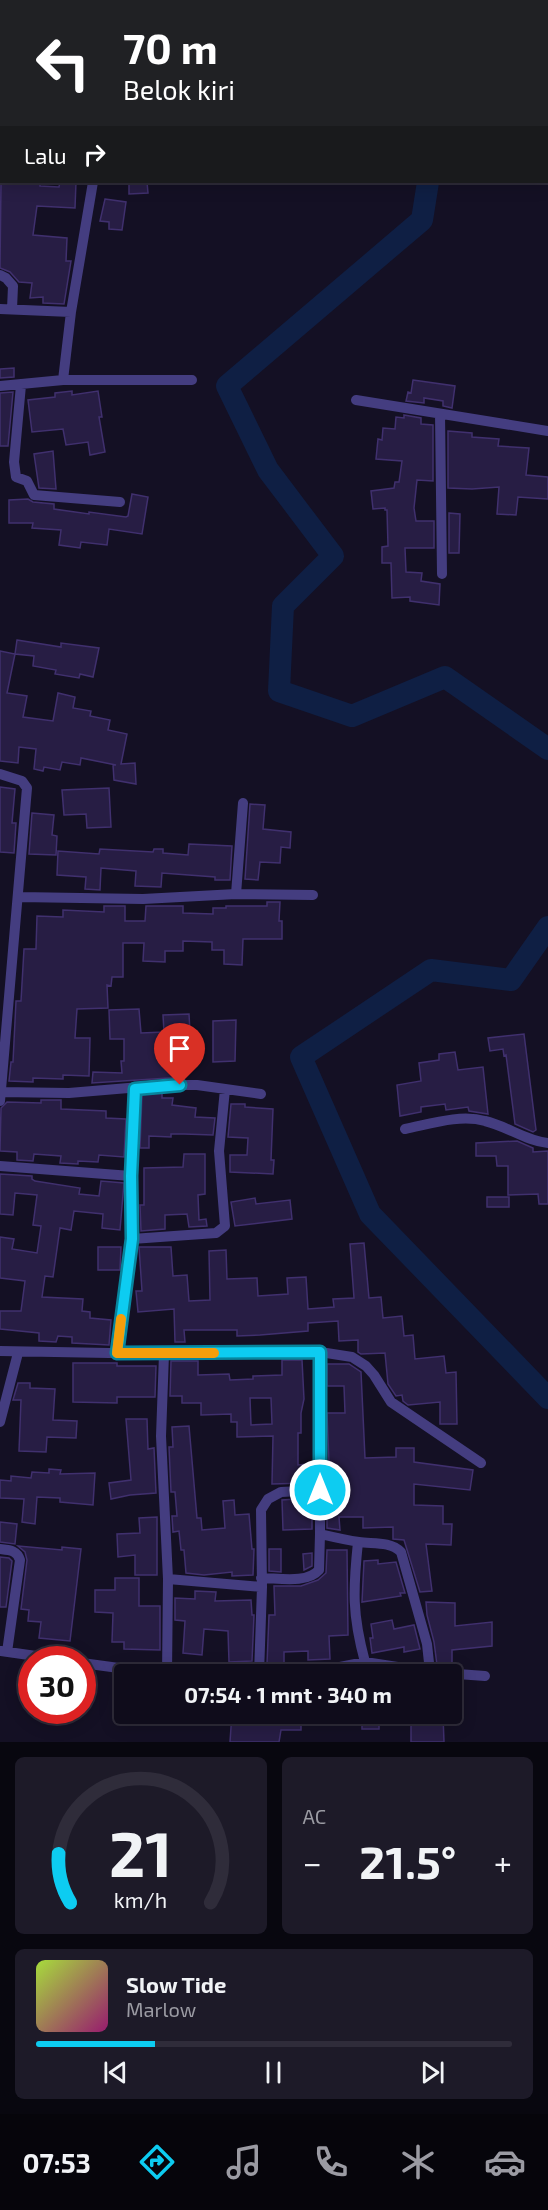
<!DOCTYPE html>
<html lang="id">
<meta charset="utf-8">
<style>
:root{--surface:#0f0c1b;--page:#1d1a28;--text:#f1f3f6;--muted:#9b9ba3;--line:#2f2c3a;--accent:#0dccf1}
body{margin:0;font-family:"Exo 2",sans-serif;background:var(--page);color:var(--text);height:100vh;display:flex;flex-direction:column;font-size:22px;white-space:nowrap}
*{box-sizing:border-box;margin:0}
p{font-size:20px;color:var(--muted)}
.icon{flex:none;width:33px;height:33px;fill:none;stroke:currentColor;stroke-width:2;stroke-linecap:round;stroke-linejoin:round}
.map{position:relative;height:1742px;overflow:hidden}
.panel{display:flex;flex-direction:column;gap:15px;padding:15px;background:#08070f;flex:1}
.panel>*{flex:none}
.banner{position:absolute;left:0px;top:0px;width:549px;height:183px;box-shadow:0 3px 15px #0003,0 0 0 2px var(--line);background:#202124;color:#fff;overflow:hidden}
.speed{position:absolute;left:18px;top:1646px;display:flex;gap:12px;font-size:30px;font-weight:700;text-align:center}
.speed>*{display:grid;place-content:center;width:78px;height:78px;border-radius:50%;background:var(--surface);box-shadow:0 3px 15px #0003,0 0 0 2px var(--line);line-height:1}
.speed .limit{border:9px solid #d22;background:#fff;color:#111}
.pin{position:absolute;display:grid;place-items:center;width:51px;height:51px;color:#fff;margin:-62px -26px;border-radius:50% 50% 50% 0;rotate:-45deg;box-shadow:0 0 6px #0007}
.pin .icon{rotate:45deg}
.me{position:absolute;width:66px;margin:-33px;rotate:0deg;stroke-linejoin:round;filter:drop-shadow(0 0 4px #0008)}
.turn{display:flex;align-items:center;gap:21px;height:126px;padding:0 24px;font-size:27px}
.turn .icon{width:78px;height:78px;stroke-width:2.5}
.turn b{display:block;font-size:42px;line-height:51px}
.then{display:flex;align-items:center;height:57px;padding:0 24px;background:#0003;gap:12px;font-size:22px}
.big{font-size:45px;font-weight:700;line-height:1.1}
.panel .widget{flex:1;display:flex;flex-direction:column;justify-content:center;gap:9px;min-width:0;padding:0 21px;border-radius:9px;background:var(--page)}
.panel .dial{align-items:center;gap:0}
.dial svg{height:156px;overflow:visible;fill:none;stroke:var(--line);stroke-width:7;stroke-linecap:round;text-anchor:middle}
.dial text{fill:var(--text);stroke:none}
.song{display:flex;align-items:center;gap:18px}
.cover{width:72px;height:72px;border-radius:9px;background:linear-gradient(135deg,hsl(80 70% 55%),hsl(320 70% 35%))}
.played{height:6px;border-radius:3px;background:linear-gradient(90deg,var(--accent) 25%,var(--line) 25%)}
.keys{display:flex;justify-content:space-around;direction:ltr}
.heat{display:flex;justify-content:space-between;align-items:center;font-size:33px;direction:ltr}
.panel .tiles{flex:1;display:grid;gap:15px;grid-template-columns:1fr 1fr}
.widget:last-child{grid-column:span 2}
.trip{position:absolute;left:114px;top:1664px;width:348px;height:60px;border-radius:6px;background:var(--surface);box-shadow:0 3px 15px #0003,0 0 0 2px var(--line);font-weight:700;line-height:60px;text-align:center}
.tab-bar{display:flex;height:96px;justify-content:space-around;align-items:center;background:#06050b;color:var(--muted)}
.tab-bar .icon{width:42px;height:42px}
.tab-bar .current{color:var(--accent)}
.tab-bar b{font-size:27px;color:var(--text)}
.map>svg:first-child{display:block}
</style>
<div class="map">
<svg width="548" height="1742" viewBox="0 0 548 1742">
<rect width="100%" height="100%" fill="#141024"/>
<g fill="none" stroke-linecap="round" stroke-linejoin="round">
<path stroke="#0f1f44" stroke-width="22" d="M461,2L462,0
M428,182L422,220L227,386L268,470L333,556L283,606L279,691L352,716L445,677L548,749
M548,927L511,980L431,970L301,1057L370,1214L548,1398"/>
</g>
<path fill="#271d44" stroke="#40306e" stroke-width="1.5" fill-rule="evenodd" d="M1,182H40V186L59,187L60,182H76L75,208L37,206L33,235L67,238L66,261H71L64,304L43,303V297L30,298L32,283L19,282L10,272L0,268Z
M129,182H147L148,193L129,194Z
M105,199L126,202L122,230L109,229V222L100,221Z
M14,368V377L0,378V369Z
M413,380L455,386L452,408L443,406V401L424,398V403L406,401L408,392L411,393Z
M72,391V395L98,391L102,417H99L105,452L90,455L88,442L66,445L63,429L32,432L28,400L55,397V393Z
M13,392L8,446H0V393Z
M404,415L421,418V424L433,425V481L417,480L414,508L416,521H434V548H405L406,572L422,573L421,581L440,584L439,605L410,601V597L392,598L391,563H382V547L388,546L387,510H385V508L373,509L371,491L394,488L395,482H399L402,461L376,459L378,439L382,440L383,428L395,429L396,417L404,418Z
M448,431L472,433V437L499,439L498,446L529,448L526,475L548,477V499L518,497L516,515L497,514L499,487L472,489L448,488Z
M53,451L56,489L39,488L34,454Z
M132,494L148,497L142,534L109,529L107,545L81,542L80,548L59,545L61,530L32,528L33,523H9V500L28,499L33,502L54,504V509L89,514V512L126,517L128,516Z
M449,513L460,514L459,553H449Z
M17,640L61,647V643L99,648L93,677L80,674L79,678L55,674L56,670L33,666L34,656L15,654Z
M0,651L15,654L7,693L27,696L23,717L53,721L58,693L75,697L73,708L91,711L90,716L110,720L108,730L127,734L121,764L135,763L136,784L114,780L113,765H116L81,758L80,765L62,762L60,770L44,767L43,771L34,769L36,749L19,747L18,763L0,761Z
M0,787L15,789L12,823H16L14,853L0,852Z
M109,788L111,827L87,828L86,814L64,815L62,790Z
M250,804L265,805L263,829L291,832L290,848L281,847L280,863L260,862L258,880L245,879Z
M32,813L54,815L52,835L57,836L56,855L29,854Z
M189,844L232,846L230,880H215V877L162,873L161,887L135,886L136,871L101,868L100,890L85,889L86,877L57,875L58,851L99,854L100,849L153,852L154,849H163V853L188,855Z
M267,902H280L279,921H282V939H243L242,965L224,964V950H212V942L183,941V951H165V962L143,961L144,943H123V977H112L111,986L107,985L108,1008L77,1009L75,1038H90L89,1076L63,1075V1079L33,1078V1082L9,1081L11,1062H13L16,1001H21L24,949H36L37,916L63,917V910L104,912V906H125V921H145L146,906H183V913L213,914V908H226V906H267Z
M139,1009L141,1033L164,1032L163,1015L189,1014L190,1032H187L184,1077L92,1083L93,1072L122,1073L121,1061H124V1039H110L109,1010Z
M236,1020L235,1061L213,1062V1021Z
M524,1034L536,1130L533,1132L515,1124L506,1055L504,1056L503,1049L490,1051L488,1038Z
M455,1052L458,1070L483,1067L488,1114L469,1111L468,1107L446,1110L445,1104L421,1107V1112L400,1116L397,1085L421,1081L419,1063L439,1060V1054Z
M162,1093V1098H173L172,1105L196,1108L195,1117L215,1118L213,1135L184,1134H171V1137L149,1136V1148H140L142,1094Z
M41,1100H61V1109L106,1111V1118L126,1119L124,1157L99,1155L98,1162L78,1161V1164L60,1163L61,1156L34,1154L33,1161L17,1160V1152L0,1151L1,1108L7,1102L41,1103Z
M231,1104H245V1107L273,1109L271,1160H274L273,1174L230,1172V1155H247L248,1138L228,1137Z
M517,1141L533,1148V1152L548,1151V1204H539L538,1194L508,1195V1166H497L496,1156H476V1143Z
M184,1154H205V1194L198,1195L199,1220L206,1219L207,1226L189,1227L187,1214L165,1215V1229L141,1231L140,1205H144V1168L183,1167Z
M0,1174L32,1176V1179L35,1181L80,1188L79,1194L99,1196L101,1181L124,1183L120,1230L102,1228L103,1214L74,1211L71,1230L60,1228L53,1277L45,1276L42,1297L83,1299L82,1311L90,1312V1318L111,1320L109,1345L72,1343V1337L58,1336L56,1342L39,1341V1333L0,1329V1311H21L25,1281L0,1278V1237L14,1239L12,1249L37,1253L41,1226L33,1225L37,1195L15,1193L13,1215L0,1214Z
M487,1197H509V1207H487Z
M255,1198L256,1204L290,1200L292,1219L235,1226L231,1202Z
M364,1243L369,1298L381,1297L383,1318L402,1316L404,1336L413,1335L415,1359L444,1356L446,1373L456,1372L457,1424H440V1402L408,1405L403,1401L402,1395L396,1396L388,1384L385,1353L361,1354L358,1352V1340L339,1341L338,1321L308,1323V1331L260,1335L237,1336V1330H184L185,1342H175L174,1309L138,1312L136,1291H142L139,1247H171L173,1276L187,1275L189,1301L210,1300L209,1251L226,1250L227,1279L257,1278L258,1296L288,1294L287,1278L306,1277L308,1309L334,1307L333,1299L354,1298L350,1244Z
M98,1247H121L120,1270H98Z
M282,1360H302L304,1399L301,1413V1433H298V1465L307,1464V1483L272,1484L273,1436L237,1437V1422H231V1414L201,1415V1403H182V1396H170L171,1361H198V1375L229,1374L230,1380L253,1379V1376L282,1375ZM250,1398H271L272,1424L251,1425Z
M73,1363H117V1366H156L155,1397H117V1403L73,1402Z
M327,1364H349L361,1372L365,1458L396,1457V1448H414V1462L473,1470L470,1490L414,1484V1505L443,1506V1524H452L451,1545L426,1544L432,1591L420,1592L404,1540L393,1539V1527L363,1528V1517H339L340,1530L327,1528V1487H330L327,1413H345L344,1386H327Z
M18,1383H30V1388L55,1389L53,1420L77,1421L76,1438L47,1437L46,1452L19,1451L21,1400H13Z
M126,1419H147L148,1449L154,1448L156,1493L130,1495L111,1499L109,1483L131,1480Z
M189,1426L197,1518H201L202,1530L225,1528L223,1501L234,1500L235,1515L249,1514L252,1549H254L253,1575L232,1576V1572L204,1575L186,1573L184,1550H181L179,1531L173,1532L172,1516H177L175,1492H171L169,1447H173L172,1427Z
M49,1469L61,1470L60,1474L95,1473L93,1505L60,1502V1498L37,1497L35,1524L22,1522L24,1499L0,1498V1480L11,1481V1476L31,1478L32,1472L49,1473Z
M312,1498V1529L283,1530L282,1500Z
M157,1517V1575H135V1555L118,1557L117,1534L140,1533L139,1518Z
M0,1522L17,1524L15,1544L0,1542Z
M18,1546L62,1550V1547L81,1549L70,1641L39,1638L41,1622L28,1621L29,1610L21,1609L27,1560L25,1552Z
M269,1549H281V1572L269,1571Z
M327,1550H347L348,1635L329,1636L330,1659L308,1660V1651L284,1652V1664H267L269,1615H275L274,1586H301L318,1580L326,1573Z
M312,1553V1566L304,1570L303,1554Z
M0,1557L9,1558L12,1561L6,1607H0Z
M378,1560V1564L396,1562L405,1593H400L401,1596L362,1602L364,1561Z
M115,1578H139V1606H160V1650L124,1649V1642H112L113,1613L95,1612V1590H115Z
M195,1591L216,1592L215,1601L251,1600L252,1615H254L252,1661L229,1662L228,1631L204,1629L202,1655L183,1653L185,1621L175,1620V1598L195,1599Z
M426,1602L455,1603V1626L492,1622V1646L452,1650V1666L437,1665L434,1642L427,1615Z
M392,1620L394,1629L414,1625L420,1649L404,1652V1647L372,1653L370,1638H373L371,1624Z
M232,1713H301V1730H281L279,1742H230Z
M362,1713H379V1729H362Z
M411,1715H443L444,1742H411Z"/>
<g fill="none" stroke-linecap="round" stroke-linejoin="round">
<path stroke="#443d80" stroke-width="10" d="M119,2V0
M0,24L2,25
M0,128H2
M0,275L6,278L13,286L12,309
M0,309L71,312
M63,380H192
M21,385L14,462L16,477L27,481L34,495L120,502
M0,386L63,380L71,312L93,182
M356,400L548,431
M440,414L442,574
M0,774L22,781L27,788L0,1101
M236,894L243,803
M19,897L143,899L236,894L313,895
M0,1092L69,1093L164,1085H197L261,1094
M405,1129C430,1124 460,1114 485,1121C507,1126 526,1141 548,1143
M0,1166L131,1176
M132,1239L216,1233L225,1226L219,1151L225,1089
M0,1351L164,1354L287,1351L320,1352L352,1357L366,1366L374,1375L391,1402L481,1463
M320,1352V1534C333,1537 346,1540 359,1542C373,1544 390,1541 401,1552L427,1644L430,1672
M117,1353L132,1239L131,1176L135,1089
M164,1354L161,1436L168,1579L167,1674
M0,1422L18,1353
M358,1542C353,1590 352,1614 365,1662
M0,1549C9,1550 17,1550 20,1560L7,1652
M261,1578C278,1578 307,1584 319,1570L320,1534
M168,1579L262,1587
M1,1651L57,1659
M82,1663L163,1674
M259,1674L262,1587L261,1510L268,1499L281,1492L320,1490
M305,1674L365,1662L430,1672L485,1676"/>
</g>
<g fill="none" stroke-linecap="round" stroke-linejoin="round">
<g stroke="#08859d" stroke-width="15">
<path id="route" d="M180,1085L135,1089L131,1176L132,1239L117,1353L320,1352V1490"/>
</g>
<use href="#route" stroke="#0dccf1" stroke-width="10"/>
<path stroke="#f59e0b" stroke-width="10" d="M121,1319L117,1353H214"/>
</g>
</svg>
<div class="speed"><div class="limit">30</div></div>
<div class="pin" style="left:180px;top:1085px;background:#d93025"><svg class="icon" aria-label="arrive" viewBox="0 0 24 24"><path d="M6 21V4h12l-3 4 3 4H6"/></svg></div>
<svg class="me" style="left:320px;top:1490px" viewBox="-20 -20 40 40"><circle r="17" fill="#0dccf1" stroke="#fff" stroke-width="3"/><path d="M0-11L8 9 0 5-8 9z" fill="#fff"/></svg>
<div class="trip">07:54 · 1 mnt · 340 m</div>
<div class="banner">
<div class="turn"><svg class="icon" aria-label="left" viewBox="0 0 24 24"><path d="M17 20v-9H6M10 6l-5 5 5 5"/></svg><div><b>70 m</b>Belok kiri</div></div>
<div class="then">Lalu<svg class="icon" aria-label="right" viewBox="0 0 24 24"><path d="M7 20v-9h11M14 6l5 5-5 5"/></svg></div>
</div>
</div>
<section class="panel">
<div class="tiles">
<div class="widget dial"><svg viewBox="0 0 100 80">
<path d="M14 69A42 42 0 1 1 86 69"/>
<path d="M14 69A42 42 0 0 1 8 44" stroke="#0dccf1"/>
<text x="50" y="56" font-size="32" font-weight="700">21</text>
<text x="50" y="72" font-size="11">km/h</text>
</svg></div>
<div class="widget"><p>AC</p>
<div class="heat"><a>−</a><b class="big">21.5°</b><a>+</a></div>
</div>
<div class="widget">
<div class="song"><i class="cover"></i><div><b>Slow Tide</b><p>Marlow</p></div></div>
<div class="played"></div>
<div class="keys"><svg class="icon" aria-label="previous" viewBox="0 0 24 24"><path d="M18 5L8 12l10 7zM5 5v14"/></svg><svg class="icon" aria-label="pause" viewBox="0 0 24 24"><path d="M8 5v14M16 5v14"/></svg><svg class="icon" aria-label="next" viewBox="0 0 24 24"><path d="M6 5l10 7-10 7zM19 5v14"/></svg></div>
</div>
</div>
</section>
<nav class="tab-bar">
<b>07:53</b>
<svg class="icon current" aria-label="directions" viewBox="0 0 24 24"><path d="M12 3l9 9-9 9-9-9zM9 14v-3h6M13 9l2 2-2 2"/></svg>
<svg class="icon" aria-label="music" viewBox="0 0 24 24"><path d="M9 18V5l10-2v13"/><circle cx="6" cy="18" r="3"/><circle cx="16" cy="16" r="3"/></svg>
<svg class="icon" aria-label="phone" viewBox="0 0 24 24"><path d="M5 4h4l2 5-3 2q2 4 5 5l2-3 5 2v4C11 20 4 13 5 4z"/></svg>
<svg class="icon" aria-label="climate" viewBox="0 0 24 24"><path d="M12 3v18M4 7l16 10M4 17L20 7"/></svg>
<svg class="icon" aria-label="car" viewBox="0 0 24 24"><path d="M5 17H2v-5l4-1 3-4h7l3 4 3 1v5h-3M9 17h6M6 11h13"/><circle cx="7" cy="17" r="2"/><circle cx="17" cy="17" r="2"/></svg>
</nav>
